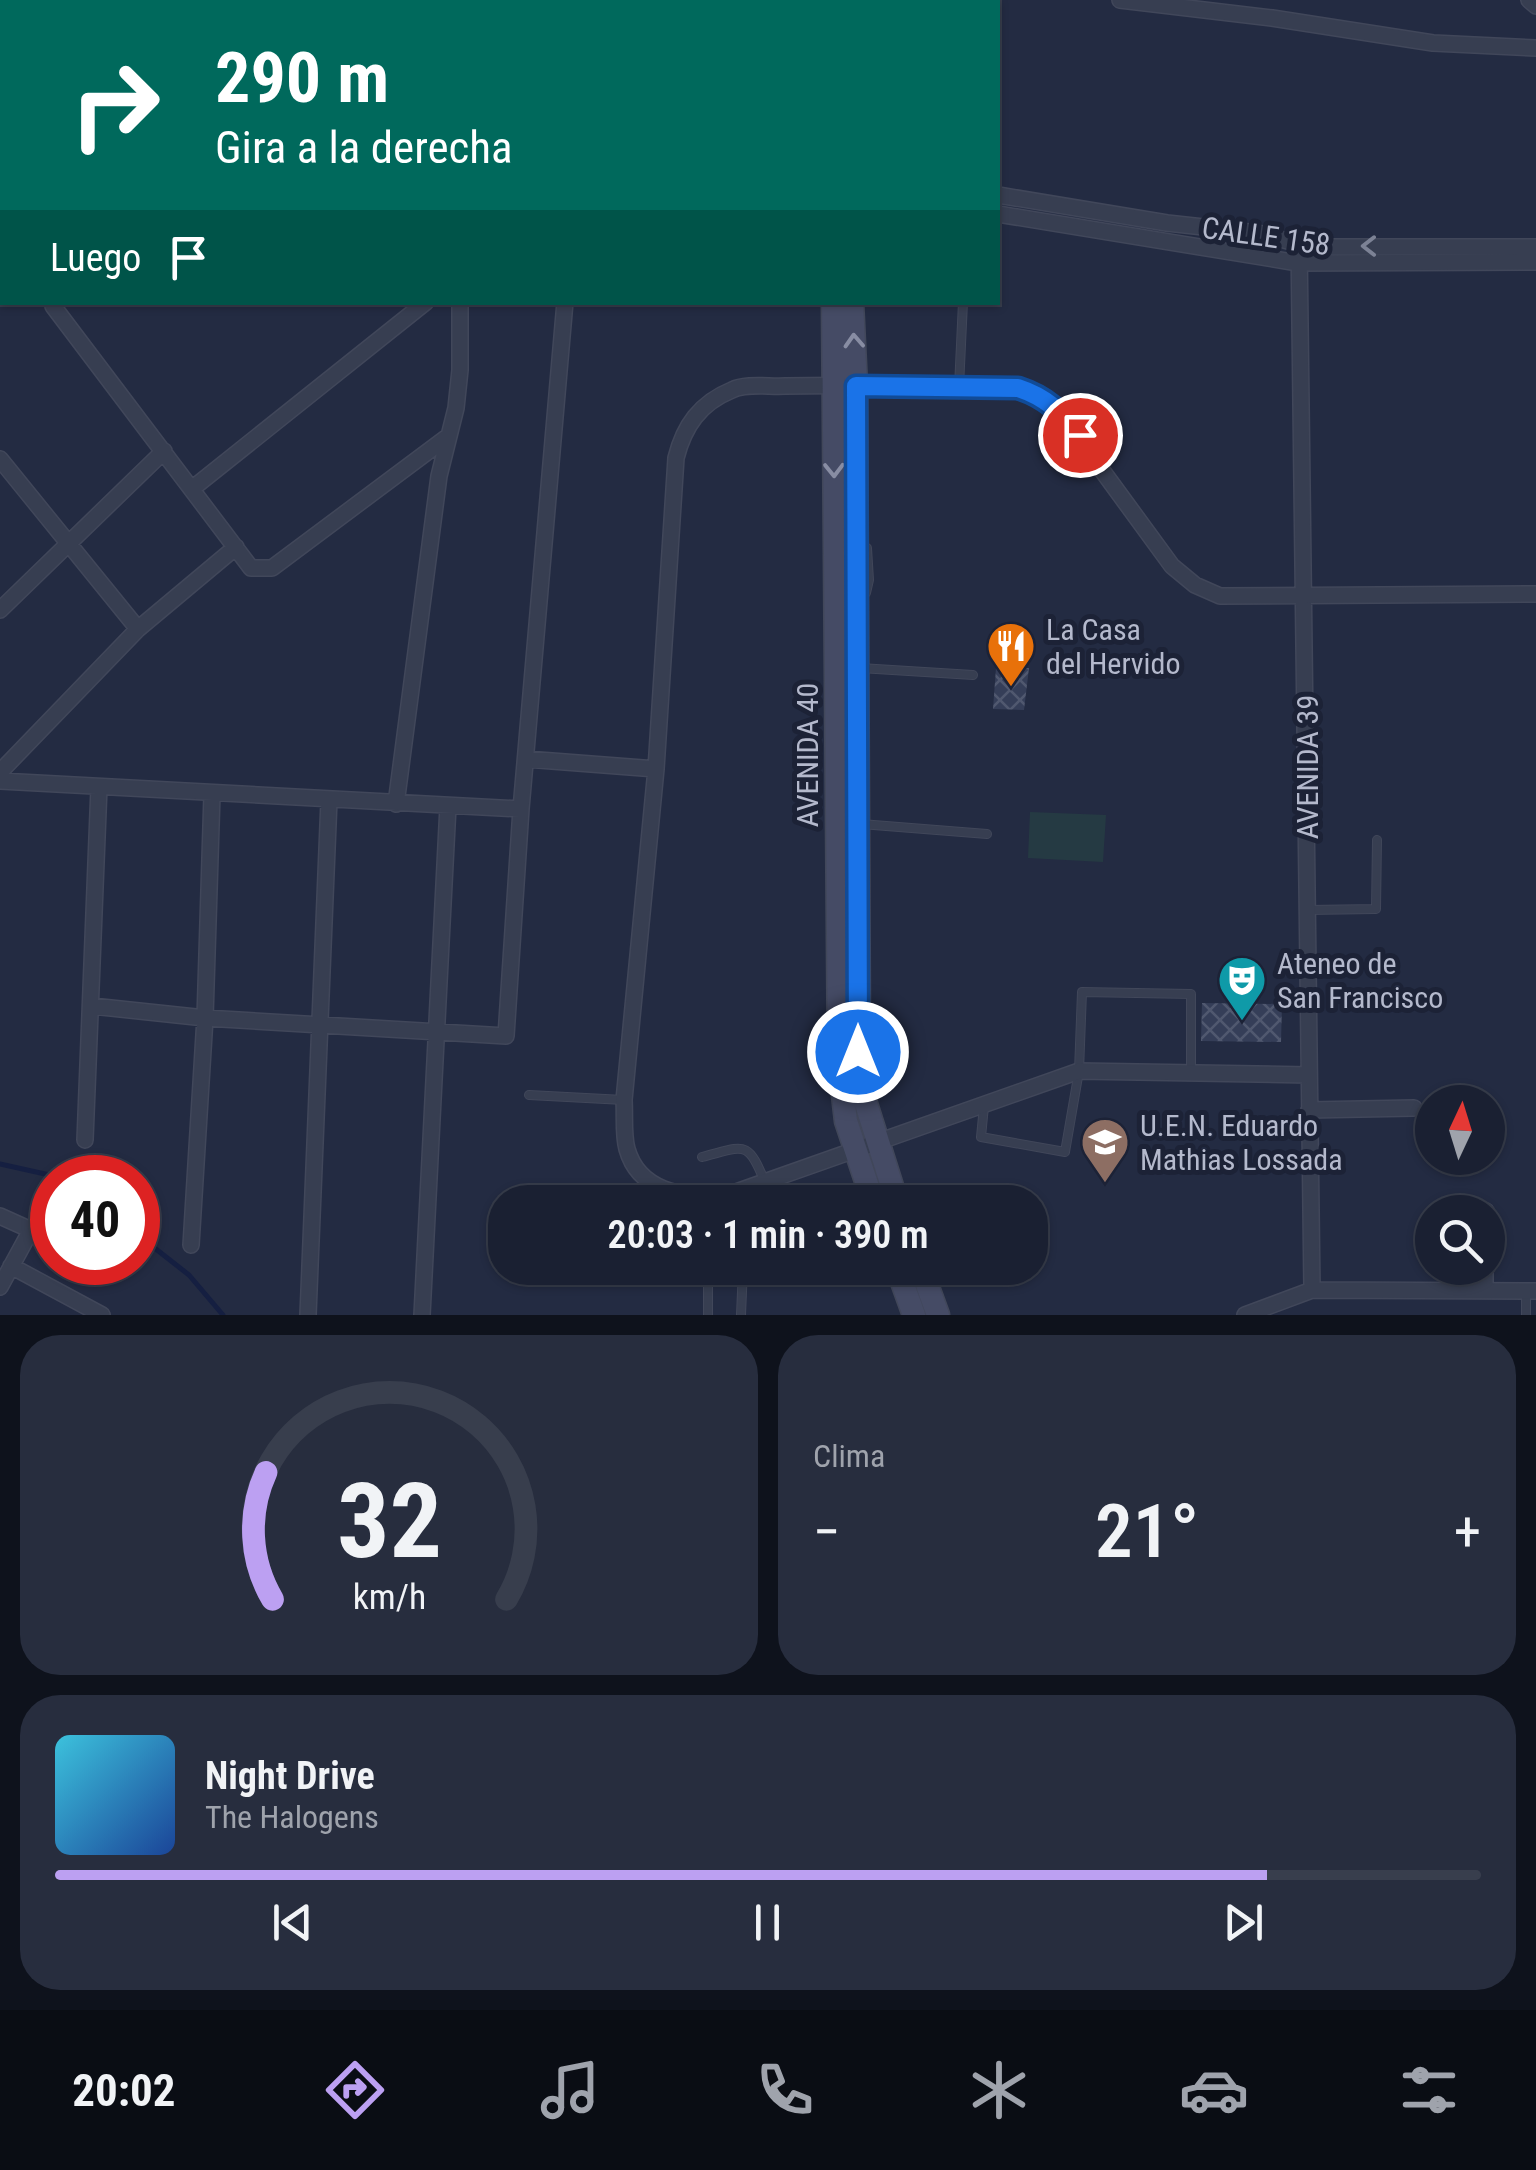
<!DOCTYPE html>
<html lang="es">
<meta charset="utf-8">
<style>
:root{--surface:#1a2032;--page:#272d3e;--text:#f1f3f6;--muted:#9fa3ac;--line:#383e4d;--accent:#bca0f2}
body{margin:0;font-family:"Roboto Condensed",sans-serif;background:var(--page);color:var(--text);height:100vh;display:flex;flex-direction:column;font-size:38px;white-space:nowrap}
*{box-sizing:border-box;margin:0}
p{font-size:32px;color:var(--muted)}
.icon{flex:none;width:55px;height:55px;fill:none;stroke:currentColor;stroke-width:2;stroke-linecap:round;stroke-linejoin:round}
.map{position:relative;height:1315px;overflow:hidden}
.sheet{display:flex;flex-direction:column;gap:20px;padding:20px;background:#0e121c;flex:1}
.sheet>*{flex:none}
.banner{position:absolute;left:0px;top:0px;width:1000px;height:305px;box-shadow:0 2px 8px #0004,0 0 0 2px var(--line);background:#00695c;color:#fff;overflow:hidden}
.needle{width:65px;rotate:4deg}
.fabs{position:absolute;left:1415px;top:1085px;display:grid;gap:20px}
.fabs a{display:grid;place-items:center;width:90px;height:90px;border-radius:50%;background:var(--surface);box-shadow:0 2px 8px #0004,0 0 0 2px var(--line);font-size:50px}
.speed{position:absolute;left:30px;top:1155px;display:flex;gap:20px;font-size:50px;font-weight:700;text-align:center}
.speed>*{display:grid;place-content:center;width:130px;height:130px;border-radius:50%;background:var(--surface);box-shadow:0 2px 8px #0004,0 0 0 2px var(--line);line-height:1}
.speed .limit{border:15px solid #d22;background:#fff;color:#111}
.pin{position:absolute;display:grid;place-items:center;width:85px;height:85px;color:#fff;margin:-42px;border:5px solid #fff;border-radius:50%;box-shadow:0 2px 10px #0007}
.me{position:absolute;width:110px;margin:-55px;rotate:0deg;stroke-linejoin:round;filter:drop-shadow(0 0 8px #0008)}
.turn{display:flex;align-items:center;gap:35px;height:210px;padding:0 50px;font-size:45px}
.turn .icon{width:130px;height:130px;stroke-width:2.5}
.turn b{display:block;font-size:70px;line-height:85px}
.then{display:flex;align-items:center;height:95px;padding:0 50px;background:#0003;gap:20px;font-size:38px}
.big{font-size:75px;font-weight:600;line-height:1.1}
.sheet .widget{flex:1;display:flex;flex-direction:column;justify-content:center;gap:15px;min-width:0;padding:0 35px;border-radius:40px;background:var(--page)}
.sheet .dial{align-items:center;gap:0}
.dial svg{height:260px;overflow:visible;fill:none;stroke:var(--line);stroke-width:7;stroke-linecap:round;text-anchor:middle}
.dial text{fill:var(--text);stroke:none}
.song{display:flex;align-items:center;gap:30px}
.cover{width:120px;height:120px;border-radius:15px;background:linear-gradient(135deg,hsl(190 70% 55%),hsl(220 70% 35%))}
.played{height:10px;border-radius:5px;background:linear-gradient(90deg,var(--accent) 85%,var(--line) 85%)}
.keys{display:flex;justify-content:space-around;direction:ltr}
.heat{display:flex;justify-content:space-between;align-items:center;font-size:55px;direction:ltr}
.sheet .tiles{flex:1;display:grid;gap:20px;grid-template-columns:1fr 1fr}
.widget:last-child{grid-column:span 2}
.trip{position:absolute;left:488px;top:1185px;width:560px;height:100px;border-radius:40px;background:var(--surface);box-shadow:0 2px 8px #0004,0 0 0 2px var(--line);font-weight:600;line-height:100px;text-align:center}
.tabs{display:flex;height:160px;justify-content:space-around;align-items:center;background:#0a0d14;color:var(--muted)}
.tabs .icon{width:70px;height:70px}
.tabs .selected{color:var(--accent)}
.tabs b{font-size:45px;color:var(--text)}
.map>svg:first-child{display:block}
</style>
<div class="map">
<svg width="1536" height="1315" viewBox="0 0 1536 1315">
<defs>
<pattern id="building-cross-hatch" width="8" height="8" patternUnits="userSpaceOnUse" patternTransform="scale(2.5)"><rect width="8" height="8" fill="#353e58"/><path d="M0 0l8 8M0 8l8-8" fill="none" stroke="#50586f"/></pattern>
</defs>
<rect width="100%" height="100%" fill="#232b42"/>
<path fill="#253a43" d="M1030,812L1106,815L1103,862L1028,858Z"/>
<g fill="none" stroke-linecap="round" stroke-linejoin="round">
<path stroke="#151f41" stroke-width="5" d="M0,1164L63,1178
M138,1235L189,1275L223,1315"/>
</g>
<path fill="url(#building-cross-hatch)" d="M996,668H1029L1024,710L993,709Z
M1202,1003L1282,1004L1281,1042L1201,1041Z"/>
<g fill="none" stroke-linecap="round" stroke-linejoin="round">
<g stroke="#41475a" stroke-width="10">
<path id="lane" d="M959,387L963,302
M866,593L869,580L867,548
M860,668L973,675
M861,824L987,834
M1308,910L1376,909L1377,840
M529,1095L624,1100
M984,1106L981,1137L1065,1152L1079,1071L1082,992L1191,994V1073
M702,1157C745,1146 747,1139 765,1182
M708,1315V1268
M741,1315L743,1268
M1526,1315V1291"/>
</g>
<g stroke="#41475a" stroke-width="18">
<path id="street" d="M348,0L350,2
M1120,0L1272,18L1433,43L1536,48
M1529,0L1536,6
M433,2L437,0
M661,2L664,0
M884,2V0
M998,195L1167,223L1258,233L1310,247H1536
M998,214L1298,263L1536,262
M0,243L2,246
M1299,243L1312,1290
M53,306L251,568H272L446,438
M0,459L138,629
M193,488L426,302
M0,610L164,451
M526,759L656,769
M0,772L138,629L236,547
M0,781L521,809
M396,804L439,476L456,408L460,370V302
M92,1006L205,1018L506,1036L521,809L565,302
M1309,1075L1079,1071L719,1198C682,1196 639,1192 627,1149C623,1135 625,1116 624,1100L656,769L676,458C684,426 700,403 732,390C746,383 769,387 785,386C863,384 940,387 1018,388L1040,395L1058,410L1172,566L1195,585L1220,596L1536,594
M1309,1110L1414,1108
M85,1140L99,787
M1486,1212V1211
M0,1216L31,1230L0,1287
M191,1245L205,1018L212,794
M11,1266L102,1315
M1485,1290V1268
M308,1315L329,800
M422,1315L448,806
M1245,1315L1312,1290L1536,1291"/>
</g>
<g stroke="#41475a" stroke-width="25">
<path id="secondary" d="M682,0L684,2
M703,0L705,2
M833,302L839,1061L846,1121L873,1202
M852,302L856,386L859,1053L862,1091L897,1202
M897,1268L914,1315
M921,1268L938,1315"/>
</g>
<use href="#lane" stroke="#373e51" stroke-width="8"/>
<use href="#street" stroke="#373e51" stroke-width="15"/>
<use href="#secondary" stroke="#454b65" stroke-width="22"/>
</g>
<defs><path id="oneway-chevron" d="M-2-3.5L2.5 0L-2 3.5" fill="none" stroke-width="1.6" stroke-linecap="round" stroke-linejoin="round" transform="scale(2.5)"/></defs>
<use stroke="#7c8295" href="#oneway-chevron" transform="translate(1369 246) rotate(180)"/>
<g stroke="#888da3">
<use href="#oneway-chevron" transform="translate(854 341) rotate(-93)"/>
<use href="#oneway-chevron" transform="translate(834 470) rotate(89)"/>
</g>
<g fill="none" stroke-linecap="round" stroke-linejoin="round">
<g stroke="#114b97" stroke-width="25">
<path id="route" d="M858,1052L856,386L1018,388C1046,397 1061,412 1080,435"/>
</g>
<use href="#route" stroke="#1a73e8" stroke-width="18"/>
</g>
<defs>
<g id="restaurant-pin" transform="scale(2.5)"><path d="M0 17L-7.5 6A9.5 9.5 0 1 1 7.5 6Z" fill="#e8710a" stroke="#1c2236"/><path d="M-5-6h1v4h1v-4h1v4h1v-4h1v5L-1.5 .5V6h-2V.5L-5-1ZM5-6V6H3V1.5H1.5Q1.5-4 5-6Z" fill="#fff"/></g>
<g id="theatre-pin" transform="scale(2.5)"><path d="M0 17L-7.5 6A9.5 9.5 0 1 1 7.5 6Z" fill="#0f9aa8" stroke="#1c2236"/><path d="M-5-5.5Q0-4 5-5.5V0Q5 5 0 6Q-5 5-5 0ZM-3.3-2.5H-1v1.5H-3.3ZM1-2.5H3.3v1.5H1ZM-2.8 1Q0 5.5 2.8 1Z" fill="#fff"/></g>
<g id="school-pin" transform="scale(2.5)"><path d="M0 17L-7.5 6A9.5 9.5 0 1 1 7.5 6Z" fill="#8d6e63" stroke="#1c2236"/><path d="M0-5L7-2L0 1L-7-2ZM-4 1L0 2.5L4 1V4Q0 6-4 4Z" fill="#fff"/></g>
</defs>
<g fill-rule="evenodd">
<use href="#restaurant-pin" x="1011" y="646"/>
<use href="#theatre-pin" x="1242" y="980"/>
<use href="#school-pin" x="1105" y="1142"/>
</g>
<g text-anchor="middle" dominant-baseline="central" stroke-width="10" stroke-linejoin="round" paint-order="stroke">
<g font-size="30" fill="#b4b9cc" stroke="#1c2236">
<text transform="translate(1266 236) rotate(8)">CALLE 158</text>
<text transform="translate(807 755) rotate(-90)">AVENIDA 40</text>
<text transform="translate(1307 767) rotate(-90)">AVENIDA 39</text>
</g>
<g font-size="30" fill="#b4b9cc" stroke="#1c2236" text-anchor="start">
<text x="1046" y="629">La Casa<tspan x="1046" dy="34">del Hervido</tspan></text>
<text x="1277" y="963">Ateneo de<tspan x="1277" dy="34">San Francisco</tspan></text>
<text x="1140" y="1125">U.E.N. Eduardo<tspan x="1140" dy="34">Mathias Lossada</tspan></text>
</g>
</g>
</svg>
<div class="fabs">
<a><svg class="needle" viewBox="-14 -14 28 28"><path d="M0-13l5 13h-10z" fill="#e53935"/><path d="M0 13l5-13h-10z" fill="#9fa3ac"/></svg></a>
<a><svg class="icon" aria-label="search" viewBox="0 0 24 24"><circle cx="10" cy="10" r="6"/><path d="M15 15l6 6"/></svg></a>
</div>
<div class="speed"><div class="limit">40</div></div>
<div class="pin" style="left:1080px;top:435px;background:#d93025"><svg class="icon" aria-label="arrive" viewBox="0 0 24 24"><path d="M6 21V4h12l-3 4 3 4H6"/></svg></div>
<svg class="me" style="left:858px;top:1052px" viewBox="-20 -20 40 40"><circle r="17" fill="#1a73e8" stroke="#fff" stroke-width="3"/><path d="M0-11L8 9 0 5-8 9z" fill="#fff"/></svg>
<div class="trip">20:03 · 1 min · 390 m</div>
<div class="banner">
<div class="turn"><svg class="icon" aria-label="right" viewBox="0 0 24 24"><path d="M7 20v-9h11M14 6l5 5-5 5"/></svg><div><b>290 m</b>Gira a la derecha</div></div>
<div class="then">Luego<svg class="icon" aria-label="arrive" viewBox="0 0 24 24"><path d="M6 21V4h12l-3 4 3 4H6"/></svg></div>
</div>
</div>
<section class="sheet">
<div class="tiles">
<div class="widget dial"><svg viewBox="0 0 100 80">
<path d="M14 69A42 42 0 1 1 86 69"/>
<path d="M14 69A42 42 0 0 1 12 30" stroke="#bca0f2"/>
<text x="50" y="56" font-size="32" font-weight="700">32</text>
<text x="50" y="72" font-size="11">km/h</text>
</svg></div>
<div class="widget"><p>Clima</p>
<div class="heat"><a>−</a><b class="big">21°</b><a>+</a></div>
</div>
<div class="widget">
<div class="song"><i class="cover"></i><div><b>Night Drive</b><p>The Halogens</p></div></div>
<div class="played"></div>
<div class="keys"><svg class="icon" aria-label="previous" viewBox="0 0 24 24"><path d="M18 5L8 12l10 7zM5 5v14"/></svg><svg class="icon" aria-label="pause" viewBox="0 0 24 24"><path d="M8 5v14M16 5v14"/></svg><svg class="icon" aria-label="next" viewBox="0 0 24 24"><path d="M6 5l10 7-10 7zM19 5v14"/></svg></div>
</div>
</div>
</section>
<nav class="tabs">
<b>20:02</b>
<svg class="icon selected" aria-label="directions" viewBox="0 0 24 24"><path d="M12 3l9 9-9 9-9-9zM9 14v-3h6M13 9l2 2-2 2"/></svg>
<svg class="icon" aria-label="music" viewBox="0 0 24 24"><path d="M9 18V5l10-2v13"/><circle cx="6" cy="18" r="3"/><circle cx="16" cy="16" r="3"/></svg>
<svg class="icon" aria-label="phone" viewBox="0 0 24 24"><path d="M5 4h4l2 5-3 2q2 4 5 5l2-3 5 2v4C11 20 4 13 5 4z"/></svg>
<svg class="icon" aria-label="climate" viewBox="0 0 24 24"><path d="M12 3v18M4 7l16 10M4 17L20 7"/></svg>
<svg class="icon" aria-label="car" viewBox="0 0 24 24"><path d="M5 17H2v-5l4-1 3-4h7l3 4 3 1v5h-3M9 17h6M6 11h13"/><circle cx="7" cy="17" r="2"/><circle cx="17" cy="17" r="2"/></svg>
<svg class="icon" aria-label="filters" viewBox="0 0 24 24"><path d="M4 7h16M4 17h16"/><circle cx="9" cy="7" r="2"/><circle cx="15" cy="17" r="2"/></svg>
</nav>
